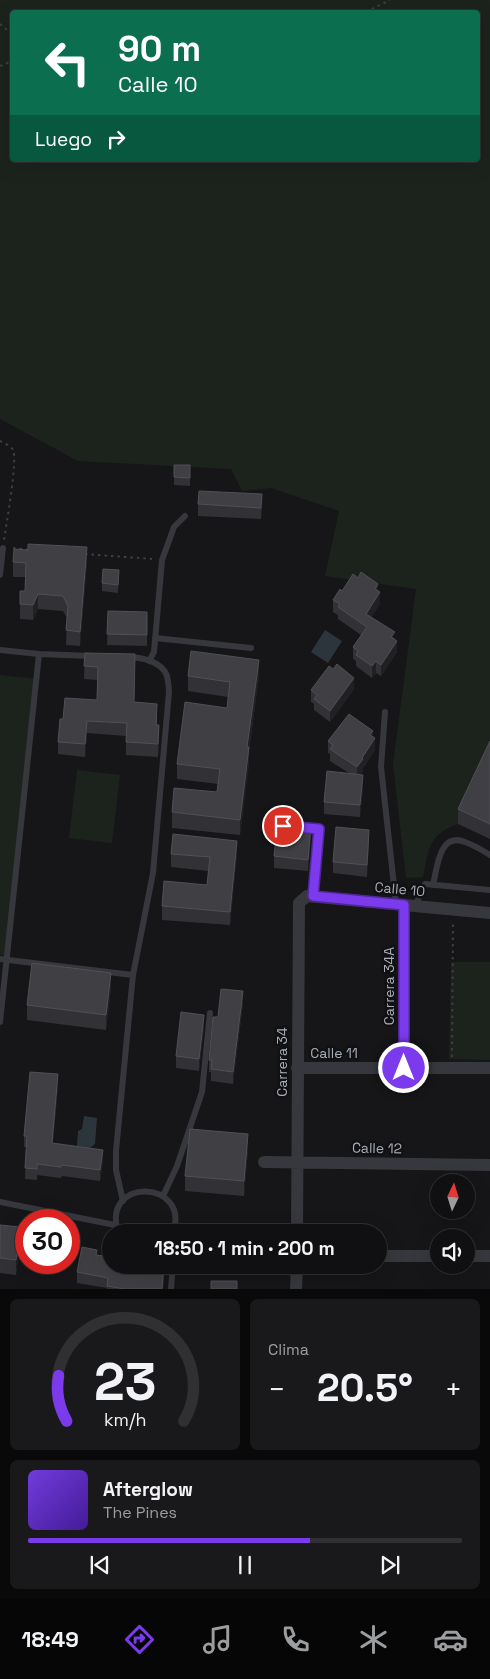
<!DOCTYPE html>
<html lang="es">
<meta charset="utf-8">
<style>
:root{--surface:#101012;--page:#19191b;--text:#f1f3f6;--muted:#9c9d9f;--line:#303032;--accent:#7c3aed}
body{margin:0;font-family:"Space Grotesk",sans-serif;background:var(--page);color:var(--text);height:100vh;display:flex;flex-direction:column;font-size:19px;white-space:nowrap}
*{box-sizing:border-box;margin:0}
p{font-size:16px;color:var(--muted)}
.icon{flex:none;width:28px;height:28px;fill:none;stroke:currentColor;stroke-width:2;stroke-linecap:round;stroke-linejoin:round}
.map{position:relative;height:1289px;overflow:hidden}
.side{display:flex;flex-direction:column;gap:10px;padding:10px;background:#09090a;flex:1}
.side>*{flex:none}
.guide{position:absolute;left:10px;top:10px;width:470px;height:152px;border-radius:5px;box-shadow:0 5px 20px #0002,0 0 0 1px var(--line);background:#0b6e4f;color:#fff;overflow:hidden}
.needle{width:32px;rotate:4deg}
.fabs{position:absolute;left:430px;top:1174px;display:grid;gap:10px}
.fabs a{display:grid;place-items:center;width:45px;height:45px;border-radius:50%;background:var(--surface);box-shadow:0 5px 20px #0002,0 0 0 1px var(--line);font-size:25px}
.speed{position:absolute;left:15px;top:1209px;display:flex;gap:10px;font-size:25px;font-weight:700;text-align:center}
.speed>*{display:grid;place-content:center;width:65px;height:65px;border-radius:50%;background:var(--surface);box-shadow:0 5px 20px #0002,0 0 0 1px var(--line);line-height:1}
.speed .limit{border:8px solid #d22;background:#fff;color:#111}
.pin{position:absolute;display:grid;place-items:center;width:42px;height:42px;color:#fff;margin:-21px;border:2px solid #fff;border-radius:50%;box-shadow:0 1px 5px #0007}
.me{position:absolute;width:55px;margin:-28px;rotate:0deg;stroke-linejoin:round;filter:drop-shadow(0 0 4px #0008)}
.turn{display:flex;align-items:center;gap:18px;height:105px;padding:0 25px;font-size:22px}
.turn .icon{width:65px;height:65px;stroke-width:2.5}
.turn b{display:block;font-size:35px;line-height:42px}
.then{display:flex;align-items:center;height:48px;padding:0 25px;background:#0003;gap:10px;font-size:19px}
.big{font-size:38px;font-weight:800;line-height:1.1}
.side .tile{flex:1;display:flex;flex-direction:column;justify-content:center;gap:8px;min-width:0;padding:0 18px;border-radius:8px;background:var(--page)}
.side .dial{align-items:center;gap:0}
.dial svg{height:130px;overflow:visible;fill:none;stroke:var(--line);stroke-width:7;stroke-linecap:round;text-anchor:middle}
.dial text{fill:var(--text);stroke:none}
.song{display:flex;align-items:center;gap:15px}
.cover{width:60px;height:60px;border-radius:8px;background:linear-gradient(135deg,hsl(260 70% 55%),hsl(260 70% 35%))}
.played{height:5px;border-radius:2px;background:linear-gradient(90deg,var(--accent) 65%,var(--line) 65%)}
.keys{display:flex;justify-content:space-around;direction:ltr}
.heat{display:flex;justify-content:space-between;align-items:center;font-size:28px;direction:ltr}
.side .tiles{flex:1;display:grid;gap:10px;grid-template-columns:1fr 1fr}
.tile:last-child{grid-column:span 2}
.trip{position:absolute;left:102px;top:1224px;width:285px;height:50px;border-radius:25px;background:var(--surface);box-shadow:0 5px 20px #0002,0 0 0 1px var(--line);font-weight:800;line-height:50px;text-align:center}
.tab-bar{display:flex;height:80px;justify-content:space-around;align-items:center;background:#060607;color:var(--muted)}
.tab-bar .icon{width:35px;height:35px}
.tab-bar .current{color:var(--accent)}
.tab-bar b{font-size:22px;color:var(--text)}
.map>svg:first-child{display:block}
</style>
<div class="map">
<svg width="490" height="1289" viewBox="0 0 490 1289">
<rect width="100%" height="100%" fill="#161618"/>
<path fill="#1c231d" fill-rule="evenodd" d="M0,0H490V756L458,824C428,834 429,850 423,877L406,878L393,764L416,589L325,576L339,511L271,488L242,491L231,469L78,461L0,419ZM12,12H478V160H12Z
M0,675L37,679L8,956L0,955Z
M77,770L120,775L112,843L69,838Z
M451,962H490V1060L449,1059Z"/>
<path fill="#2c353c" d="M325,630L342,641L328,663L311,652Z
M84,1116L97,1118L95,1144L90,1148L77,1146L78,1131L82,1129Z"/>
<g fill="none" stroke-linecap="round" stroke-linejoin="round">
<path stroke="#3d3f44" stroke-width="2" stroke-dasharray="2.5 4" stroke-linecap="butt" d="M366,12L390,0
M0,24L12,34
M0,66L12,61
M0,441C4,443 11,446 13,450C18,458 6,527 4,540
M13,548L30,550
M85,554L152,559
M452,1057L453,922"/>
<path stroke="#37383d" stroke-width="6" d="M0,575L3,548
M155,638L251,648
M0,650L39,654L92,656
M149,661L154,652L162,560L174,527L185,516
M385,712L381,767L396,904
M304,828L319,829L313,896
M433,885C437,869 439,831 465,842C474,845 482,850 490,855
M415,906L425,884L490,890
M0,959L133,975
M0,1022L39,654
M163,1196L177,1166L202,1092L210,1013
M123,1201L116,1170V1151L133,975L153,873L169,692C169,687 168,681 167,676C162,661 140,657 127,657
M0,1202L115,1225
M118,1232C101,1176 191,1180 173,1232
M171,1289L173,1265"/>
<path stroke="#37383d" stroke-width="12" d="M297,1068H490
M404,1068V905
M264,1162L490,1165
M297,1232L299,903L307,896L490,913
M379,1256H439
M466,1256H490
M296,1289L297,1265"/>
</g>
<path fill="#323236" d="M174,465L190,473V486L174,485Z
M198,504L262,506L261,519L198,516Z
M13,562H87L80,646L66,645L67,618L63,611L38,609L33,620L20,619V604L25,591V577H13Z
M119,578L118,593L102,591V583Z
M342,591H378L380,604L371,617L395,639L397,652L381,676L376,673L372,678L356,666V661L353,659V647L361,635L338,619V615L333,612V600Z
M108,611L147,612V646L107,645Z
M85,653L134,702L157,716V725L159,738L158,757L126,755V736L87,733L85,757L58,754V742L63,719L97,700V680L84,679Z
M188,676H259L249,751V763L240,835L172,828V812L217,792L218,784L177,779V764L227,708L228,697L188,691Z
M354,689L330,722L314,710V704L311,702V690Z
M373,737L375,750L363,768V771L360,775L363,787L360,817L324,814V802L349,773L330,761V754L328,753V741Z
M490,741V839L458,824V809Z
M311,836L308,871L274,868V856Z
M369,842L367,877L333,873V862Z
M171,854H237L230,925L162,920V906L207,885L208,871L171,867Z
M111,988L106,1030L27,1020V1005Z
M243,1003L233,1084L211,1081V1072H209V1060L218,1017Z
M204,1027L199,1071L176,1068V1056Z
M58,1085L53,1143L103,1161L100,1181L62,1176L61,1178L37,1175V1180L25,1179L26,1147H24V1136Z
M248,1150L244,1196L185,1191V1176Z
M0,1225L20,1242L16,1275L0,1273Z
M97,1255L165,1265L163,1289H107V1288L77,1283V1272Z"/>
<path fill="#212124" d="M87,547V562L80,646V632Z
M378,584V595L375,589Z
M380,592V604L366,625V614Z
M38,594V609L33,620V605Z
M397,641V652L381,676V665Z
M259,660V676L249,751V763L240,835V820L247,747Z
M376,661V673L372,678V666Z
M354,678V689L330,722V711Z
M87,721V733L85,757V744Z
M159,725V738L158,757V744Z
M373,731V741L375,738V750L363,768V771L357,779V767L370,735Z
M363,775V787L360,817V805Z
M311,824V836L308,871V860Z
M369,830V842L367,877V865Z
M237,841V854L230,925V912Z
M111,973V988L106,1030V1015Z
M243,991V1003L233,1084V1072Z
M204,1015V1027L199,1071V1059Z
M58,1074V1085L52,1154V1143Z
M248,1134V1150L244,1196V1181Z
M103,1150V1161L100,1181V1170Z
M20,1227V1242L16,1275V1260Z
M164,1265H165L163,1289H162Z"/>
<path fill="#3f3f44" stroke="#4f5156" d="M174,465H190V478L174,477Z
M199,491L262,494L261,508L198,504Z
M28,544L87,547L80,632L66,630L68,606L63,596L38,594L33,605L20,604V591H25L26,563L13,562L14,549L28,550Z
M103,569L119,570L118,585L102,583Z
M361,572L378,584L375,589L380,592L366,614L395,632L391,637L397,641L381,665L376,661L372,666L356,655L358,651L353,647L367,627L338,607L340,604L333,600L340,589L342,591L353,574L358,578Z
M108,611L147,612V635L107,634Z
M191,651L259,660L247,747H249L240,820L172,812L174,788L217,792L220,769L177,764L185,702L227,708L230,682L188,676Z
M85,653L135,654L134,702L157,704L156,725H159L158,744L126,742L127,723L87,721L85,744L58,742L60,719H63L65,698L97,700L98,667L84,666Z
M337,664L354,678L330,711L314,699L317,695L311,690L329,666L333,669Z
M349,714L373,731L370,735L375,738L362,758L363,759L357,767L330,749L333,745L328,741Z
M490,741V824L458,809Z
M327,771L363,775L360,805L324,802Z
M278,820L311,824L308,860L274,856Z
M336,827L369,830L367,865L333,862Z
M173,834L237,841L230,912L162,906L164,881L207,885L210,857L171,854Z
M32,963L111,973L106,1015L27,1005Z
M221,989L243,991L233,1072L211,1069L212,1060H209L213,1017H218Z
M181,1012L204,1015L199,1059L176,1056Z
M30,1072L58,1074L52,1143L103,1150L100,1170L62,1165L61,1167L37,1164V1169L25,1168L27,1136H24Z
M190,1129L248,1134L244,1181L185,1176Z
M0,1225L20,1227L16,1260L0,1258Z
M82,1247L97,1250L96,1255L111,1257V1265H164L162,1289H125L107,1286L108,1278L77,1272Z
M211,1281H237V1289H211Z"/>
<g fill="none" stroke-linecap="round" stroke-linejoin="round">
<g stroke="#51269a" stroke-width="12">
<path id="route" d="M283,826L319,829L313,896L404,905V1068"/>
</g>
<use href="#route" stroke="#7c3aed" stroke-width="9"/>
</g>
<g text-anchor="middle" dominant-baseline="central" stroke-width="5" stroke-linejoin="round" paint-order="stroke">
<g font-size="14" fill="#a8adb8" stroke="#111113">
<text transform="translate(400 889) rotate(5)">Calle 10</text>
<text transform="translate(389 986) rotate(-90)">Carrera 34A</text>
<text x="334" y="1053">Calle 11</text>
<text transform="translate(282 1062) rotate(-90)">Carrera 34</text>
<text transform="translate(377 1148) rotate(1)">Calle 12</text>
</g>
</g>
</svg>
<div class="fabs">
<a><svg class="needle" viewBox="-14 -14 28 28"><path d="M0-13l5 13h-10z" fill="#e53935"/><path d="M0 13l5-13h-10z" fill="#9c9d9f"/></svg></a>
<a><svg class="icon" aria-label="sound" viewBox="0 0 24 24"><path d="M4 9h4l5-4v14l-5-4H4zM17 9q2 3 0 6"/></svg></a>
</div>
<div class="speed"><div class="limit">30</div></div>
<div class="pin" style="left:283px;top:826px;background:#d93025"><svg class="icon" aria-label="arrive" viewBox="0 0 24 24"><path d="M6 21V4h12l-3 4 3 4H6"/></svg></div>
<svg class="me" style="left:404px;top:1068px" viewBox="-20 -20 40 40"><circle r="17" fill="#7c3aed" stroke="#fff" stroke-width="3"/><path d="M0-11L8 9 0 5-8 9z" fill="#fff"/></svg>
<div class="trip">18:50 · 1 min · 200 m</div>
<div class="guide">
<div class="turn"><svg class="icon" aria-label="left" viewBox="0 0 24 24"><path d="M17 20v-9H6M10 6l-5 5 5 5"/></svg><div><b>90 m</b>Calle 10</div></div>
<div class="then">Luego<svg class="icon" aria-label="right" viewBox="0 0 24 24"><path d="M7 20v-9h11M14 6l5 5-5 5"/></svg></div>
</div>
</div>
<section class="side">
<div class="tiles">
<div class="tile dial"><svg viewBox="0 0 100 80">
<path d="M14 69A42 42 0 1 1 86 69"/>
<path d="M14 69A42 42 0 0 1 9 41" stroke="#7c3aed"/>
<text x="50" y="56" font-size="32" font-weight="700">23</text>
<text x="50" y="72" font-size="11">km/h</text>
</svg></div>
<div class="tile"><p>Clima</p>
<div class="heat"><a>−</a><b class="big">20.5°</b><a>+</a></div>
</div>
<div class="tile">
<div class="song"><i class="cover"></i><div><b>Afterglow</b><p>The Pines</p></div></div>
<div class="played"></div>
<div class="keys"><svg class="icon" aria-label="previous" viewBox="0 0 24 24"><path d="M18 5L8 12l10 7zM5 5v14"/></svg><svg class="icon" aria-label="pause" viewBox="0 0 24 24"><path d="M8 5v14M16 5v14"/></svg><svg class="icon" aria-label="next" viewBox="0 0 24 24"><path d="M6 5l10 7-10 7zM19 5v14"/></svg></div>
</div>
</div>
</section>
<nav class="tab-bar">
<b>18:49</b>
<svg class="icon current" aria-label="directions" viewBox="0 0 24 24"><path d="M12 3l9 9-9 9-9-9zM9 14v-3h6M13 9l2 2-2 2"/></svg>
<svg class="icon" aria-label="music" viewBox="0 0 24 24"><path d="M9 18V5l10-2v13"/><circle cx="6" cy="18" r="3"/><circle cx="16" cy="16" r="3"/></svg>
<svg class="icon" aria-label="phone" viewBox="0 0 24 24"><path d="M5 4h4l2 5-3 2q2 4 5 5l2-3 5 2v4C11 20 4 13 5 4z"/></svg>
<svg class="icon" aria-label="climate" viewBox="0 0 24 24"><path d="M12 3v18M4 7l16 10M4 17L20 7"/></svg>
<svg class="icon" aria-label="car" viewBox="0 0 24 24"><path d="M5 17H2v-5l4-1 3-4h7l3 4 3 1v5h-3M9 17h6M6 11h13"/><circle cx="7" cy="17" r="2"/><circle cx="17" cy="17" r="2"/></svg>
</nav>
